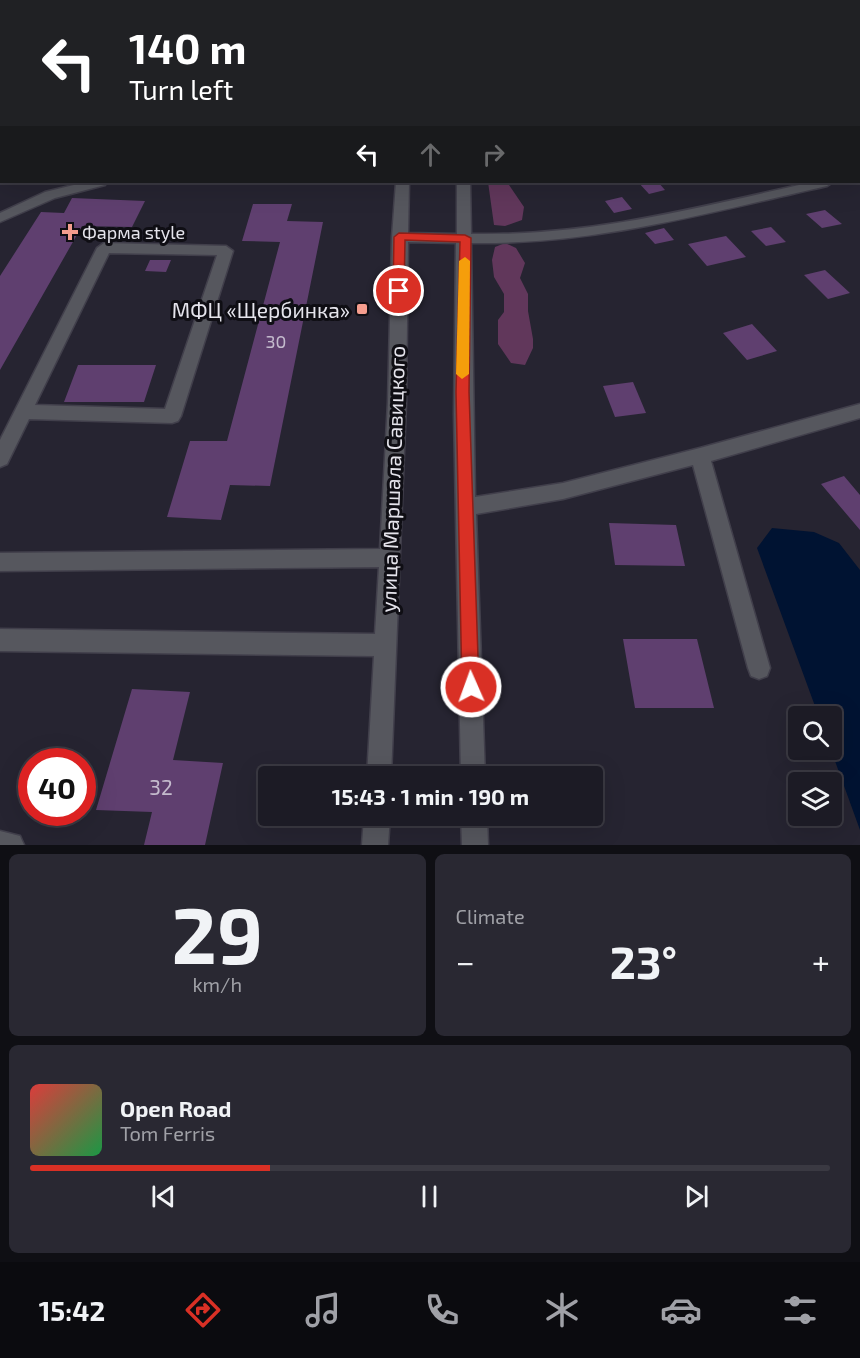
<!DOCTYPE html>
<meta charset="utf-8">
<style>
:root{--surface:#1c1b25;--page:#292832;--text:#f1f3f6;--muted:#a0a1a7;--line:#3a3942;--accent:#d93025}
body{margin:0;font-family:"Exo 2",sans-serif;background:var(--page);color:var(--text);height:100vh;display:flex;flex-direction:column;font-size:22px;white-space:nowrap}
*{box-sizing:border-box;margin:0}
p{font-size:20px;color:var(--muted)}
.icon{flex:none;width:33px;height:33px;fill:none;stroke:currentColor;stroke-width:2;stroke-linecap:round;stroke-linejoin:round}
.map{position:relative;height:845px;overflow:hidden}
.drawer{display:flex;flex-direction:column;gap:9px;padding:9px;background:#0f0f14;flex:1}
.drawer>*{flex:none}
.hud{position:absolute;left:0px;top:0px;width:861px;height:183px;box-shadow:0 6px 24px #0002,0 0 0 2px var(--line);background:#202124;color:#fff;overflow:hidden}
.controls{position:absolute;left:788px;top:706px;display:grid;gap:12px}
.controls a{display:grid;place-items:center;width:54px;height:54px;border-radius:6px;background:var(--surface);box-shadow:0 6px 24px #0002,0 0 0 2px var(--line);font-size:30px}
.speed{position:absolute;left:18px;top:748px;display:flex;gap:12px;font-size:30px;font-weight:700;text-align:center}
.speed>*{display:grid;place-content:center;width:78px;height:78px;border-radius:50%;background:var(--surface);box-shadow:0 6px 24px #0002,0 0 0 2px var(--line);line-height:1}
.speed .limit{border:9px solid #d22;background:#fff;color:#111}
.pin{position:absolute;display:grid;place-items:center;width:51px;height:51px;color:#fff;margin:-26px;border:3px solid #fff;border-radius:50%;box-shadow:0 2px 6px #0007}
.me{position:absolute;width:66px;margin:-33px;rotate:358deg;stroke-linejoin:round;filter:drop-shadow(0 0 4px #0008)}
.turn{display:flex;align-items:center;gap:21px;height:126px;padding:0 30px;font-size:27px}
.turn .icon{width:78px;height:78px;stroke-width:2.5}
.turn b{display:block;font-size:42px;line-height:51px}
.lanes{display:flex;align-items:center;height:57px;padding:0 30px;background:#0003;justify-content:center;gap:30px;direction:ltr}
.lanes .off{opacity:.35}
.big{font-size:45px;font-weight:700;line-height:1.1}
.drawer .tile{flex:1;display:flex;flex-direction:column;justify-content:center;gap:9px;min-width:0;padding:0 21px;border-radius:9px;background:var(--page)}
.drawer .dial{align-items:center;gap:0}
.dial b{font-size:78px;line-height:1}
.song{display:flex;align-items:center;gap:18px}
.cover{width:72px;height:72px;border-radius:9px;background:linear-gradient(135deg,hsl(0 70% 55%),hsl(140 70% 35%))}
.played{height:6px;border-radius:3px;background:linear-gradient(90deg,var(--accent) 30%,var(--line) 30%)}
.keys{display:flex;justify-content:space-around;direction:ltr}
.heat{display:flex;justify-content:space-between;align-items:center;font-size:33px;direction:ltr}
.drawer .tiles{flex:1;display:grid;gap:9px;grid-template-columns:1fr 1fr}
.tile:last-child{grid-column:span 2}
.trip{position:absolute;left:258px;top:766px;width:345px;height:60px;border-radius:6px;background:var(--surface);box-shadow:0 6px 24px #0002,0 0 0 2px var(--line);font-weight:700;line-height:60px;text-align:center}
.dock{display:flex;height:96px;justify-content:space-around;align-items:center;background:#0b0b0f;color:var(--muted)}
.dock .icon{width:42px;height:42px}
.dock .current{color:var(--accent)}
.dock b{font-size:27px;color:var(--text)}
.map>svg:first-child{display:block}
</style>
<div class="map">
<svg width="860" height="845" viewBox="0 0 860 845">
<rect width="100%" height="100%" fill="#262431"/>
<path fill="#61375b" d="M532,0H860V94V2Z
M488,182H507L524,207L522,220L505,226L494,225Z
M505,243L516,248L525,263L520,278L528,294V311L533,339V348L525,365L511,363L498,344V320L504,312V294L494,277L492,260L495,247Z"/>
<path fill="#001332" d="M772,528L814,532L839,543L860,570V830L831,750V717H819L757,548Z"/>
<path fill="#5f3f6f" d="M638,182H658L665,190L649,194Z
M622,197L632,209L614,213L605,201Z
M72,198L145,201L132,227L82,226L0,370V276L41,212L64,213Z
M253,204H292L287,221L323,222L270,486L230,485L221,520L167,517L190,441H227L280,242L242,241Z
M825,210L842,224L822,228L806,214Z
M771,227L786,242L766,246L751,231Z
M664,228L674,240L655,244L645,233Z
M726,236L746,257L707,266L688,244Z
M150,260H171L166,272L145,271Z
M825,270L850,293L828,299L804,275Z
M752,324L777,351L747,360L723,333Z
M78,365H156L144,402H64Z
M633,382L646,413L615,417L603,386Z
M844,476L860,495V530L821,484Z
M609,523L676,525L685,566L615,565Z
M623,639H697L714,708H635Z
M132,689L190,692L173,760L223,763L205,845H144L152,812L96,810Z"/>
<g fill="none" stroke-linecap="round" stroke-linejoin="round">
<g stroke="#413f4b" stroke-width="3">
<path id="minor" d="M128,0H140L127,2Z
M407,0H417V2H407Z
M483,0H493L482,2Z
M86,182H107L105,185L55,198L0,222V213L45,192Z
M396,182H409L408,233L457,234V182H470L471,234C591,236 696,208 812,182H833L827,186C707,213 595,245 471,243L475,497L563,483L700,448L860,404V418L711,461L770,668L767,676L759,679L751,676L748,668L693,465L563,499L476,514L485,777H461L454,414L456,243L408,242L406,402L391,777H367L374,656L0,651V629L375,634L379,567L0,571V553L380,549L388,402L392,237Z
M104,243L226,246L233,251L181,416L178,421L172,423L29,419L7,464L0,467V440L97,248ZM109,253L217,255L165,409L35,405Z
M364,816H390L388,845H362Z
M461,816H487L488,845H462Z
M0,831L20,836L24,845H0Z"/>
</g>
<use href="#minor" fill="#56575e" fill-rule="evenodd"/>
</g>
<path fill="#d93025" stroke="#8d1f18" stroke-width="1.5" d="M399,233L465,235L471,238L469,392L479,687L477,693L471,696L464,693L462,687L456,392L460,242L405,240L404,291L399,295L393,291L394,237Z"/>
<path fill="#f59e0b" d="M465,257L470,261L469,374L462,379L456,374L459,261Z"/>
<g fill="#f59d8e" stroke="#0f0e14" stroke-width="2">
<path d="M67 223h6v6h6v6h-6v6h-6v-6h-6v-6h6z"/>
<rect x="356" y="303" width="12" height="12" rx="3"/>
</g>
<g text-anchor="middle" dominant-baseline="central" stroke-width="6" stroke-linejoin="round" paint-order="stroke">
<g font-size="18" fill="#e5e4ec" stroke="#0f0e14" text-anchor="start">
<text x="82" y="232">Фарма style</text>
</g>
<g font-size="18" fill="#c4bbcd">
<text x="276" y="341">30</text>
</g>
<g font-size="21" fill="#e5e4ec" stroke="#0f0e14" text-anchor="end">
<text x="350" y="309">МФЦ «Щербинка»</text>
</g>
<g font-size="21" fill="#e5e4ec" stroke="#0f0e14">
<text transform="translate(392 479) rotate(-88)">улица Маршала Савицкого</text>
</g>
<g font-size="21" fill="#c4bbcd">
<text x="161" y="786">32</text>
</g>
</g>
</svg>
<div class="controls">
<a><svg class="icon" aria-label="search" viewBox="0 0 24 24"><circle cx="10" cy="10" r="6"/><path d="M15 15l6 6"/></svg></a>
<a><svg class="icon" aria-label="layers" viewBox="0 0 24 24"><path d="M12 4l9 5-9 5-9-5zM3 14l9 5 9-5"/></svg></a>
</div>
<div class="speed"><div class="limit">40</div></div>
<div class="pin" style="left:399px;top:291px;background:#d93025"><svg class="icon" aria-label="arrive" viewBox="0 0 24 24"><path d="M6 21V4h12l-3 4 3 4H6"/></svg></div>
<svg class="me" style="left:471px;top:687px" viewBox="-20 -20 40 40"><circle r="17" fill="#d93025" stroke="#fff" stroke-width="3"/><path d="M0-11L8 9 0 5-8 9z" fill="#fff"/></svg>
<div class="trip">15:43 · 1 min · 190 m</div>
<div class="hud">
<div class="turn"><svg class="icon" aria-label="left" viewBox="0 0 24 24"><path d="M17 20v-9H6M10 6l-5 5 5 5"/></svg><div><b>140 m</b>Turn left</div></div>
<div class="lanes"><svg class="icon" aria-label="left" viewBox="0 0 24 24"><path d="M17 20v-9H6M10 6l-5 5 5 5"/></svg><svg class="icon off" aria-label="ahead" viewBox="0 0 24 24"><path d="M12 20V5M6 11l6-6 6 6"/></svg><svg class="icon off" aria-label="right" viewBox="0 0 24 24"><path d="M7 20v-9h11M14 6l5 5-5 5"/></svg></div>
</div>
</div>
<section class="drawer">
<div class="tiles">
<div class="tile dial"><b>29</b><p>km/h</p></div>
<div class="tile"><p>Climate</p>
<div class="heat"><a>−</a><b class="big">23°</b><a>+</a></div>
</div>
<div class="tile">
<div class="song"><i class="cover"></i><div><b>Open Road</b><p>Tom Ferris</p></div></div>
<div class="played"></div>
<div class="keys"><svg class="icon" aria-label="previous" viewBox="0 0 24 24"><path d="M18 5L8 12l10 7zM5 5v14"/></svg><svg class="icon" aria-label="pause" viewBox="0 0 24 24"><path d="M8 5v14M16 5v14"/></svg><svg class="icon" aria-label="next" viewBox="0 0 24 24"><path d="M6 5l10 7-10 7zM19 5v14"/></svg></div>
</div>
</div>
</section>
<nav class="dock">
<b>15:42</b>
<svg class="icon current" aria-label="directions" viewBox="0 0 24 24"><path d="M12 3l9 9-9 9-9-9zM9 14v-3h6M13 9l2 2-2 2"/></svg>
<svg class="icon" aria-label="music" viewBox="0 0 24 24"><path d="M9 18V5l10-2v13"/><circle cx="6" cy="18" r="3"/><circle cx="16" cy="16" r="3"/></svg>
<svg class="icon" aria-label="phone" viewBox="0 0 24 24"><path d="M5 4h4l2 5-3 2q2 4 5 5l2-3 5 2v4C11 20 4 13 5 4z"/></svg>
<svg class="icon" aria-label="climate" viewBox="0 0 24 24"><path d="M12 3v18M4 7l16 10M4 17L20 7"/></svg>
<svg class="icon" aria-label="car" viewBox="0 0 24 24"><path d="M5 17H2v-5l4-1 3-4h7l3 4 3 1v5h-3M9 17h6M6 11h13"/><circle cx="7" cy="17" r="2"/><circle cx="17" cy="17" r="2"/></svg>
<svg class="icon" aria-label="filters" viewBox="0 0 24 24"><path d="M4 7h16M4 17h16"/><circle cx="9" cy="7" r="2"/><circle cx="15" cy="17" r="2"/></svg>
</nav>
